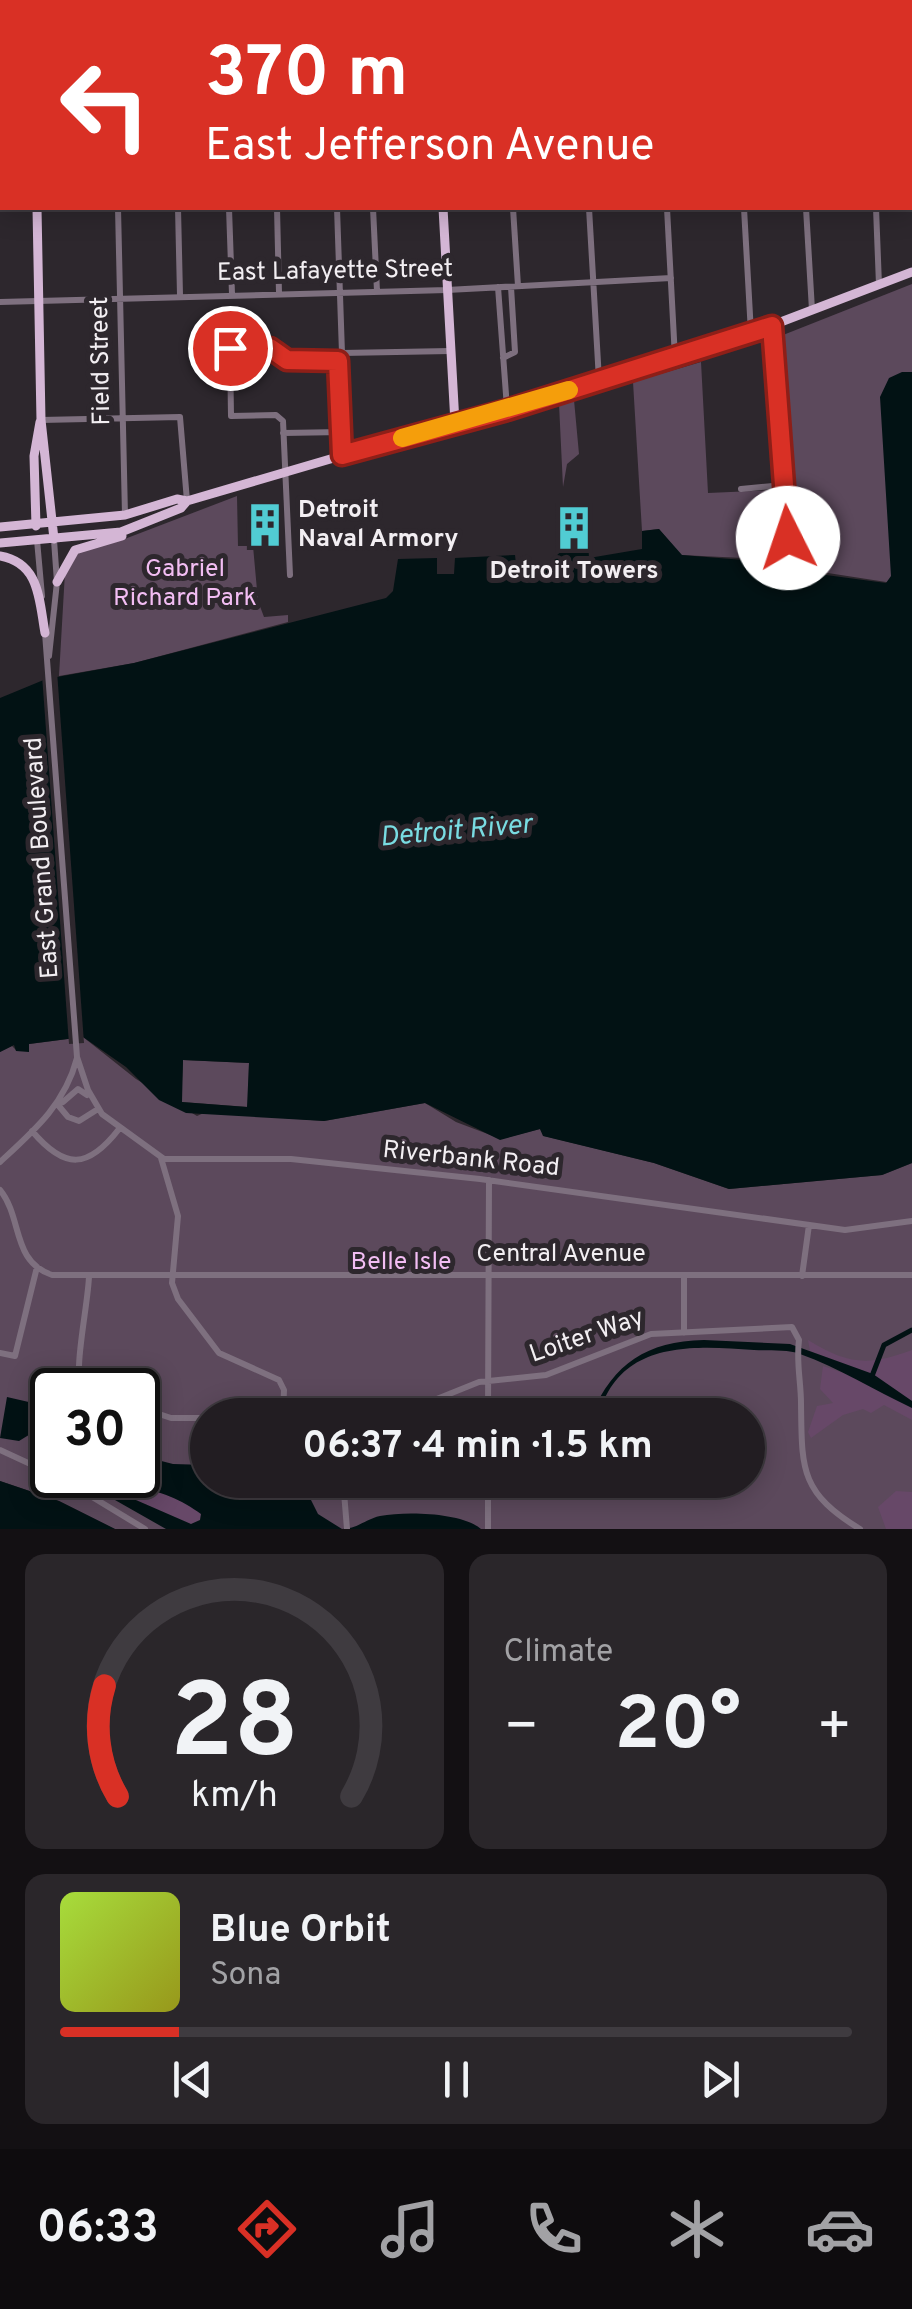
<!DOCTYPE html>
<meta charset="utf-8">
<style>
:root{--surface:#221d22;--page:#2a262a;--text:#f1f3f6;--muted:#a2a2a5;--line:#3f3b40;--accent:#d93025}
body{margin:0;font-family:Overpass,sans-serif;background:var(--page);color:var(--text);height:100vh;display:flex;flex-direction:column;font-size:38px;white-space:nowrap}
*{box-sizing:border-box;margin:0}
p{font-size:32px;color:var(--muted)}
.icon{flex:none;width:55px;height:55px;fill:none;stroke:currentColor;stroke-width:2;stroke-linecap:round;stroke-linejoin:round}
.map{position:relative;height:1529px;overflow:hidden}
.panel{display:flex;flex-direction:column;gap:25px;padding:25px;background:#131013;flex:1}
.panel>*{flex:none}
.hud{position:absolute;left:0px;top:0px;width:912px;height:210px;box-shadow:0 5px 25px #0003,0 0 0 2px var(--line);background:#d93025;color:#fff;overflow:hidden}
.speed{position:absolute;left:30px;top:1368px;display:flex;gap:20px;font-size:50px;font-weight:700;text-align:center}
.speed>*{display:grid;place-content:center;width:130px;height:130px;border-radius:50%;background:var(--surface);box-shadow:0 5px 25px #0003,0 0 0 2px var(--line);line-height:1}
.speed .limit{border:5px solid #111;border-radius:15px;background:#fff;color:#111}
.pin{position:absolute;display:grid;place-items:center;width:85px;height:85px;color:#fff;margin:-42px;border:5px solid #fff;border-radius:50%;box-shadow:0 2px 10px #0007}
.me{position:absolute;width:110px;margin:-55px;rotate:356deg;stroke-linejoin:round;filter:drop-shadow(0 0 8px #0008)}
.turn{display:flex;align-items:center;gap:35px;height:210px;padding:0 40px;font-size:45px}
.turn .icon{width:130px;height:130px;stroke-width:2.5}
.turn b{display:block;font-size:70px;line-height:85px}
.big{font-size:75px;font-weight:700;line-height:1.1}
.panel .card{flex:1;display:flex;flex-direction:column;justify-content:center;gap:15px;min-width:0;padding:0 35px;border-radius:20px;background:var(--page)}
.panel .dial{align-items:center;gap:0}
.dial svg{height:260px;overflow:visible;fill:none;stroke:var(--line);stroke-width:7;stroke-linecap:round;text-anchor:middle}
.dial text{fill:var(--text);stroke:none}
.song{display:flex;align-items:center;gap:30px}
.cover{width:120px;height:120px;border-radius:15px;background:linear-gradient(135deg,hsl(80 70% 55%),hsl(60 70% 35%))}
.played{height:10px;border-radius:5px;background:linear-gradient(90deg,var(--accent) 15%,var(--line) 15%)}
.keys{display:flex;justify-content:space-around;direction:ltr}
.heat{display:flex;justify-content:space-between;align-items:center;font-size:55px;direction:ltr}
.panel .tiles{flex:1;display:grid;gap:25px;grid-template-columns:1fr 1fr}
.card:last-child{grid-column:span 2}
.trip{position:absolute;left:190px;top:1398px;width:575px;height:100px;border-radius:50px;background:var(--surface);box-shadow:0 5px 25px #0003,0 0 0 2px var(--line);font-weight:700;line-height:100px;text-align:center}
.tab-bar{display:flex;height:160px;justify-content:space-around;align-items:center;background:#0e0c0e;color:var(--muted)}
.tab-bar .icon{width:70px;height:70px}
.tab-bar .on{color:var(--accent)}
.tab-bar b{font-size:45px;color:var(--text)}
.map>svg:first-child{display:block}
</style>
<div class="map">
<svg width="912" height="1529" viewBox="0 0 912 1529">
<rect width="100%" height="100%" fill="#2d272d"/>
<path fill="#5c495c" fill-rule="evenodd" d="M912,284V586L789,567L778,337Z
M701,362L708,493L772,490L773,497L780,499V562L772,561V552L768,562L747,560L746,545L743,558L681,555L659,529L642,531L633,382Z
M574,400L579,454L567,464L563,487L559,404Z
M237,496L238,546H253L258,601L264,617L288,615V622L134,663L59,676L65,572L79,551L122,540Z
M83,1037L136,1079L197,1116L206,1112L324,1121L425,1103L456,1122L501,1139L540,1129L544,1136L654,1163L729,1189L882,1175L912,1163V1529H115L59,1501L0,1481V1052L12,1046L17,1051H29V1044ZM52,1390H138V1475H52ZM208,1415H748V1480H208Z
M183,1060L249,1063L248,1107L181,1102Z"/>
<path fill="#674868" d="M808,1340C849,1365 868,1366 912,1350V1401L869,1373L810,1351Z
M823,1366L864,1380L912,1408V1420L884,1405L871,1413L863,1409L843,1415L811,1438L808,1432L817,1406L833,1403L820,1389Z
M131,1488C154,1487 182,1500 201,1513L200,1520L191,1524L129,1497Z
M896,1491L912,1492V1529H886L878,1507Z"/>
<path fill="#021214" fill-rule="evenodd" d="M902,372H912V1163L882,1175L729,1189L654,1163L543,1136L540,1129L500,1140L425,1103L324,1121L186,1113L159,1100L126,1067L83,1037L29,1044V1052L16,1051L14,1045L0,1052V698L46,679L134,663L386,598L393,591L398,559L437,558V574H454L455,558L515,555L517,574L543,568L567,546L588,542L589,558L642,549V531L659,529L682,555L743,560L742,545H747L748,560L767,562V552H772V563L782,565V570L810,569L811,573L886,583L891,576L880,397L889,378ZM183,1060L249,1063L247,1107L182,1102Z
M704,1340L790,1344L873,1374L912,1401V1408C874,1390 839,1368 800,1354C787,1349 768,1351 754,1350C691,1345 619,1341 599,1415H591C615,1362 646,1342 704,1340Z
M7,1397L33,1403L35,1397L44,1399L52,1412V1449L46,1437L32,1433L19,1441L0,1438Z
M138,1455L173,1464L207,1465L208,1480H268L310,1498L318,1514L342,1529C357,1529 366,1519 380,1516C408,1511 462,1513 481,1529H166L71,1475H138ZM130,1489C154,1487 182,1500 201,1514L200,1520L191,1524L129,1497Z
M0,1481L59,1501L115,1529H0Z"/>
<path fill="#2d272d" d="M57,671L84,1043L69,1044L42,675Z"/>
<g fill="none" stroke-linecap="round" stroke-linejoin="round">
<path stroke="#021214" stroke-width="5" d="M872,1376L884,1345L912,1330"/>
<path stroke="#7e707f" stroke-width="6" d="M114,0V2
M174,0V2
M224,0V2
M272,0V2
M331,0V2
M361,0V2
M501,0L502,2
M578,0V2
M655,0L656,2
M732,0V2
M795,0V2
M865,0V2
M910,19H912
M0,73H2
M910,92H912
M0,179H2
M118,208L125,515
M178,208L180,295
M229,208L232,294
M277,208L279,293
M337,208L342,353L450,351
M373,208L377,291
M513,208L518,286
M589,208L599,380
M667,208L675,358
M744,208L751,333
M806,208L812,310
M876,208L879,285
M806,209L833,208
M498,287L507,408
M0,302L447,290L671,278
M772,326L787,535L793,543L807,542L814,530L802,498L784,496
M503,358L515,352L511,287
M41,420L180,417L187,501
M283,433L342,432
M741,489L784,485
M37,540L42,596
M290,575L283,421L276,415L231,416L230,348H269L287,360L338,361L342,455
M45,633L77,1057L88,1090L102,1114L164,1159H291L480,1179L845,1230L912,1221
M49,656L57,582L54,540
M63,1102L78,1089L87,1095
M58,1105L68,1117L79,1121L98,1109
M32,1131C65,1170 88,1169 119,1129
M161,1158L178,1216L172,1283L178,1299L219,1353L279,1380L284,1390L283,1415
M0,1162C35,1130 65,1104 77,1058
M0,1190C23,1218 11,1261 52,1275H912
M684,1275V1333
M802,1276L809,1225
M0,1353L15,1356L37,1267
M82,1390C72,1375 89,1300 89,1275
M138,1407L171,1418H208
M397,1415L479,1382L546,1375L651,1334L792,1327L799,1340C796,1362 801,1382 801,1403C802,1468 799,1492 860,1529
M488,1415L489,1180
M0,1450L52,1474
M56,1475L145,1529
M343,1480L347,1529
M488,1529V1480"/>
<path stroke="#d4b6d5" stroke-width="9" d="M33,0V2
M431,0V2
M37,208L41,420L54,539
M443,208L455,423
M36,526L34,456L40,422
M0,527L125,515L177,499L187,501L723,344L912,272
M0,543L121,532L181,508L187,501
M0,556C40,563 39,600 45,633
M57,582L75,550L122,536"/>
</g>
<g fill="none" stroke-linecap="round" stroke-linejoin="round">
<g stroke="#8d1f18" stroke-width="25">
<path id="route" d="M230,348H270L287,360L338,361L342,455L507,410L772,326L788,538"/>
</g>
<use href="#route" stroke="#d93025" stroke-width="18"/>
<path stroke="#f59e0b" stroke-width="18" d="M402,438L569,390"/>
</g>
<defs>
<g id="building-bare" transform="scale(3.45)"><path d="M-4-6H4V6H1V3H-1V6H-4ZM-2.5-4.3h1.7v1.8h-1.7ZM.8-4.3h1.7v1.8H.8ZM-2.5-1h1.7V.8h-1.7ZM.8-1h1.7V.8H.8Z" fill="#51ccd3" stroke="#2d272d" stroke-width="2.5" paint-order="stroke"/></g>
</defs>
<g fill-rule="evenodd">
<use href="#building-bare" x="265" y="525"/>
<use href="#building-bare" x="574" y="528"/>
</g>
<g text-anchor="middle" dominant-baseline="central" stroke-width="10" stroke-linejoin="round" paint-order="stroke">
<g font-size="25" fill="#f2eef2" stroke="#2d272d">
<text transform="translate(335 272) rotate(-1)">East Lafayette Street</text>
<text transform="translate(102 361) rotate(-91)">Field Street</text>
<text transform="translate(43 858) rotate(-94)">East Grand Boulevard</text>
<text transform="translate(471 1160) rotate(6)">Riverbank Road</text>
<text x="561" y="1255">Central Avenue</text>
<text transform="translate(587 1337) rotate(-19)">Loiter Way</text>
</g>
<g font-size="25" font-weight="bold" fill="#f2eef2" stroke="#2d272d" text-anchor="start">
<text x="298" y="511">Detroit<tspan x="298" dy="29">Naval Armory</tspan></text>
<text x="574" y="572" text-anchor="middle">Detroit Towers</text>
</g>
<g font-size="25" fill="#f2bdf3" stroke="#2d272d">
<text x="185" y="570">Gabriel<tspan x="185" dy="29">Richard Park</tspan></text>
<text x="401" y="1263">Belle Isle</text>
</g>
<g font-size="28" font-style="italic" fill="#79dce2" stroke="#2d272d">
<text transform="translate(456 832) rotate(-5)">Detroit River</text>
</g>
</g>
</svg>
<div class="speed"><div class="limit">30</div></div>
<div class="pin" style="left:230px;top:348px;background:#d93025"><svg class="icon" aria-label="arrive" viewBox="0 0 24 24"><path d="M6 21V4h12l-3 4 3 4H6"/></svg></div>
<svg class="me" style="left:788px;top:538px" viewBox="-20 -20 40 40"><circle r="19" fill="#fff"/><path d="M0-13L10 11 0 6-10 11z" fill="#d93025"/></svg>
<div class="trip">06:37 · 4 min · 1.5 km</div>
<div class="hud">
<div class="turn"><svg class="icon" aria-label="left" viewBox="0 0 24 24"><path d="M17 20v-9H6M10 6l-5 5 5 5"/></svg><div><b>370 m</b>East Jefferson Avenue</div></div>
</div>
</div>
<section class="panel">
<div class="tiles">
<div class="card dial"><svg viewBox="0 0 100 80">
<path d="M14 69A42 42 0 1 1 86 69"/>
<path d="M14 69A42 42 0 0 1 10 35" stroke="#d93025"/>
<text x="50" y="56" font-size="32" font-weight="700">28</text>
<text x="50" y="72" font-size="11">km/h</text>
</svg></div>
<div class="card"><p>Climate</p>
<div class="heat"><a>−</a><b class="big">20°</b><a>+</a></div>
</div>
<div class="card">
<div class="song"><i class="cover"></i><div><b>Blue Orbit</b><p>Sona</p></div></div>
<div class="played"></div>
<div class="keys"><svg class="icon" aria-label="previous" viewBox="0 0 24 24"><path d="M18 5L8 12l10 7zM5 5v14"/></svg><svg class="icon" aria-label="pause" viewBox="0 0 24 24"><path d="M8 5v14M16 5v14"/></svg><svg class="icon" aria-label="next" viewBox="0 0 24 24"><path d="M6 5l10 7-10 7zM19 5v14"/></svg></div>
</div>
</div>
</section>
<nav class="tab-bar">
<b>06:33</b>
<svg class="icon on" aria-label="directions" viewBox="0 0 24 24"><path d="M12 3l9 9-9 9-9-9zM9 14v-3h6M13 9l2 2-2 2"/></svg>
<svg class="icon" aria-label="music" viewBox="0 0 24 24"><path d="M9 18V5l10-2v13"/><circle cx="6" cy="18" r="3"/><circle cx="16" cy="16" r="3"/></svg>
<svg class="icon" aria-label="phone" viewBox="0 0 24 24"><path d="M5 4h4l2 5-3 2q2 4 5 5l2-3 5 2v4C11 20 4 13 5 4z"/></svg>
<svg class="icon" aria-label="climate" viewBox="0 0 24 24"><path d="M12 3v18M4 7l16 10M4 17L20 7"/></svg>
<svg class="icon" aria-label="car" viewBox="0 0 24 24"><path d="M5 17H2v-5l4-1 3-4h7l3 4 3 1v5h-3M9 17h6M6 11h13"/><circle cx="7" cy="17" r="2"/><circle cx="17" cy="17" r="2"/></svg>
</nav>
